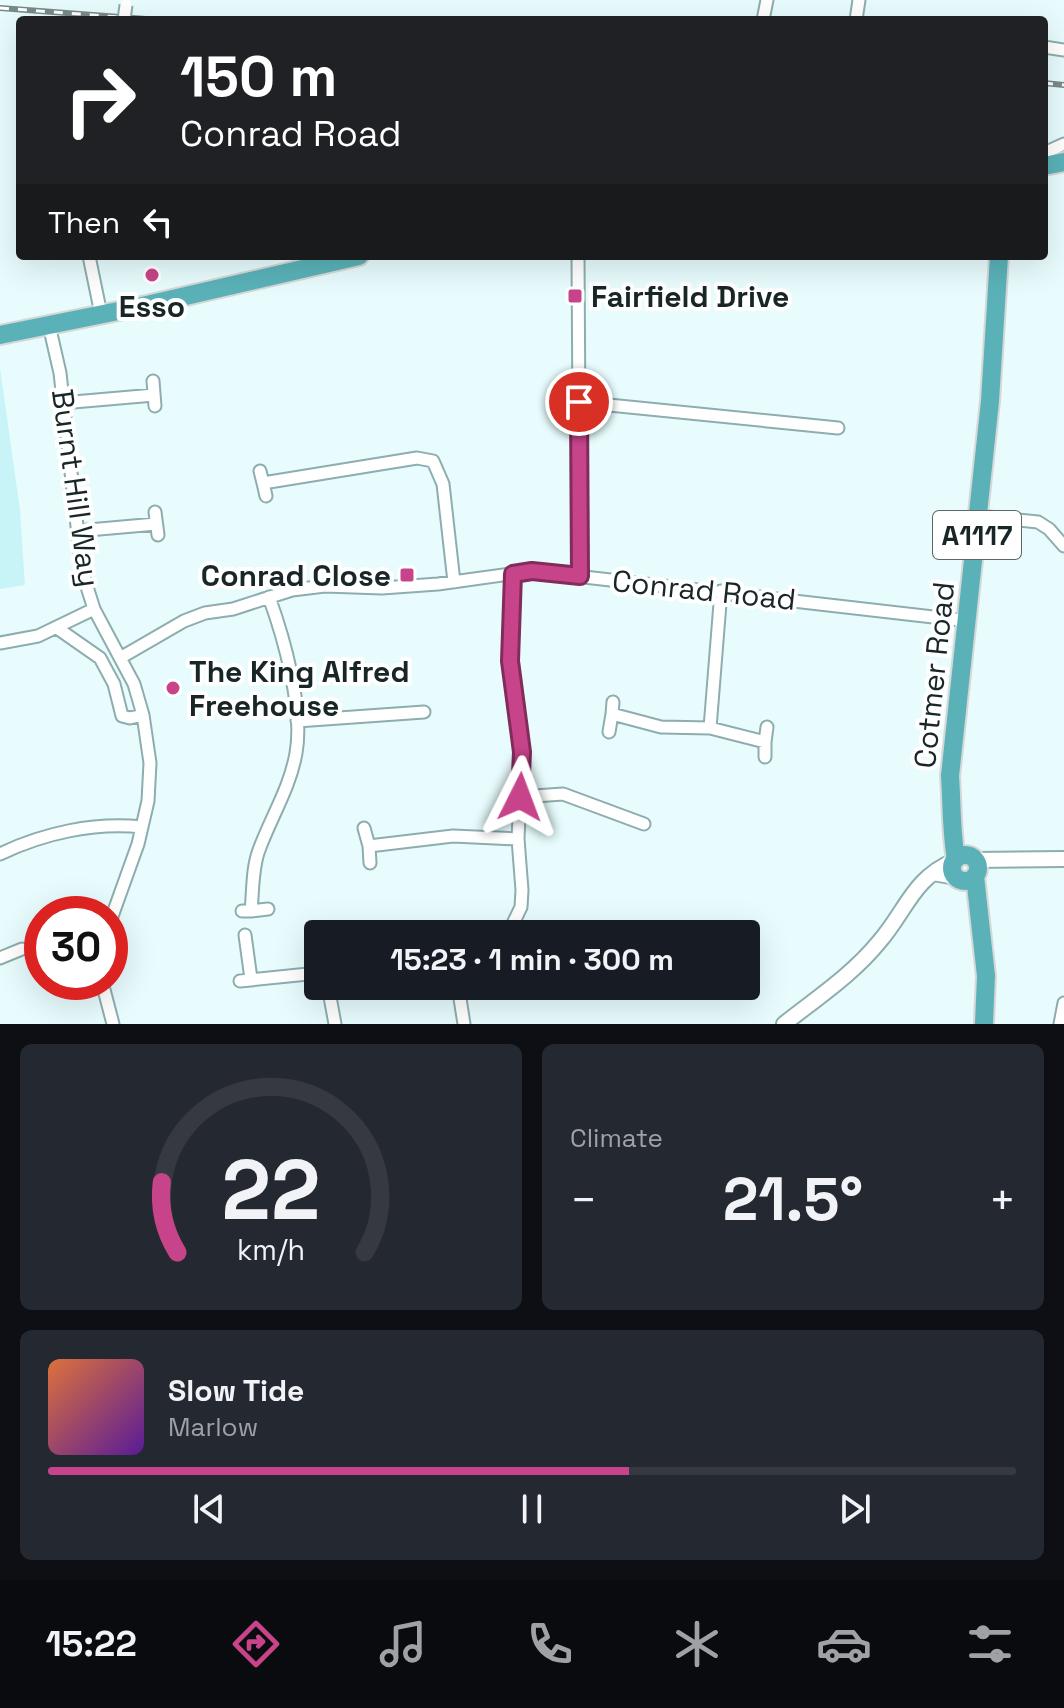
<!DOCTYPE html>
<meta charset="utf-8">
<style>
:root{--surface:#171b24;--page:#242831;--text:#f1f3f6;--muted:#9ea1a6;--line:#363941;--accent:#c7448a}
body{margin:0;font-family:"Space Grotesk",sans-serif;background:var(--page);color:var(--text);height:100vh;display:flex;flex-direction:column;font-size:30px;white-space:nowrap}
*{box-sizing:border-box;margin:0}
p{font-size:26px;color:var(--muted)}
.icon{flex:none;width:44px;height:44px;fill:none;stroke:currentColor;stroke-width:2;stroke-linecap:round;stroke-linejoin:round}
.map{position:relative;height:1024px;overflow:hidden}
.sheet{display:flex;flex-direction:column;gap:20px;padding:20px;background:#0d0f14;flex:1}
.sheet>*{flex:none}
.banner{position:absolute;left:16px;top:16px;width:1032px;height:244px;border-radius:8px;box-shadow:0 8px 32px #0002;background:#202124;color:#fff;overflow:hidden}
.speed{position:absolute;left:24px;top:896px;display:flex;gap:16px;font-size:40px;font-weight:700;text-align:center}
.speed>*{display:grid;place-content:center;width:104px;height:104px;border-radius:50%;background:var(--surface);box-shadow:0 8px 32px #0002;line-height:1}
.speed .limit{border:12px solid #d22;background:#fff;color:#111}
.pin{position:absolute;display:grid;place-items:center;width:68px;height:68px;color:#fff;margin:-34px;border:4px solid #fff;border-radius:50%;box-shadow:0 2px 8px #0007}
.me{position:absolute;width:88px;margin:-44px;rotate:3deg;stroke-linejoin:round;filter:drop-shadow(0 0 6px #0008)}
.turn{display:flex;align-items:center;gap:28px;height:168px;padding:0 32px;font-size:36px}
.turn .icon{width:104px;height:104px;stroke-width:2.5}
.turn b{display:block;font-size:56px;line-height:68px}
.then{display:flex;align-items:center;height:76px;padding:0 32px;background:#0003;gap:16px;font-size:30px}
.big{font-size:60px;font-weight:700;line-height:1.1}
.sheet .card{flex:1;display:flex;flex-direction:column;justify-content:center;gap:12px;min-width:0;padding:0 28px;border-radius:12px;background:var(--page)}
.sheet .dial{align-items:center;gap:0}
.dial svg{height:208px;overflow:visible;fill:none;stroke:var(--line);stroke-width:7;stroke-linecap:round;text-anchor:middle}
.dial text{fill:var(--text);stroke:none}
.song{display:flex;align-items:center;gap:24px}
.cover{width:96px;height:96px;border-radius:12px;background:linear-gradient(135deg,hsl(20 70% 55%),hsl(270 70% 35%))}
.played{height:8px;border-radius:4px;background:linear-gradient(90deg,var(--accent) 60%,var(--line) 60%)}
.keys{display:flex;justify-content:space-around;direction:ltr}
.heat{display:flex;justify-content:space-between;align-items:center;font-size:44px;direction:ltr}
.sheet .tiles{flex:1;display:grid;gap:20px;grid-template-columns:1fr 1fr}
.card:last-child{grid-column:span 2}
.trip{position:absolute;left:304px;top:920px;width:456px;height:80px;border-radius:8px;background:var(--surface);box-shadow:0 8px 32px #0002;font-weight:700;line-height:80px;text-align:center}
.tab-bar{display:flex;height:128px;justify-content:space-around;align-items:center;background:#090b0e;color:var(--muted)}
.tab-bar .icon{width:56px;height:56px}
.tab-bar .on{color:var(--accent)}
.tab-bar b{font-size:36px;color:var(--text)}
.map>svg:first-child{display:block}
</style>
<div class="map">
<svg width="1064" height="1024" viewBox="0 0 1064 1024">
<rect width="100%" height="100%" fill="#e8fcfd"/>
<path fill="#c9f4f7" d="M0,368L20,510L25,585L0,589Z"/>
<g fill="none" stroke-linecap="round" stroke-linejoin="round">
<g stroke="#8dadaf" stroke-width="15">
<path id="minor" d="M763,20L767,0
M856,20L859,0
M1044,47L1064,50
M1044,153L1064,144
M89,256L101,314
M578,256L580,576
M49,325L60,373L82,571L94,609L134,684L143,715L150,763L148,801L138,844L110,922
M153,381L155,406
M579,402L838,428
M62,403L154,395
M260,471L263,483
M266,496L263,483L417,458L433,461L443,484L454,582
M155,512L158,535
M979,516L1038,522L1049,529L1064,546
M77,531L156,524
M57,628L100,658L114,684L122,716L130,718L143,715
M0,643L38,636L94,609
M120,658L184,621L205,613L233,609L292,590L325,586L382,588L438,584L532,571L968,621
M613,702L612,714L661,727L710,728L765,742L767,727
M297,721L424,712
M710,728L721,591
M609,732L612,714
M765,757V742
M520,797L563,794L644,824
M364,828L369,846
M0,854C44,833 94,822 142,827
M370,863L369,846L453,836L518,839
M242,911H251C253,892 252,868 259,850C271,817 290,788 296,753C304,709 284,638 269,597
M251,911L268,909
M508,934L521,907L522,890L518,839L522,752L510,661L513,574
M245,935L251,979
M0,958L22,949
M240,981L318,973
M102,982L113,1024
M328,986L335,1024
M458,986L464,1024
M1060,1024L1064,1003"/>
</g>
<g stroke="#8dadaf" stroke-width="18">
<path id="tertiary" d="M974,860L1064,859
M933,873L956,877
M784,1024C817,998 853,974 879,942C906,911 913,878 954,861"/>
</g>
<g stroke="#d6d8d8" stroke-width="22">
<path id="trunk" d="M1044,166L1064,162
M0,335L138,307L359,256
M952 868a13 13 0 1 1 26 0a13 13 0 1 1-26 0Z
M956,859C951,831 952,804 950,776L990,401L999,256
M975,876L986,976L984,1024"/>
</g>
<use href="#minor" stroke="#fff" stroke-width="11"/>
<use href="#tertiary" stroke="#fff" stroke-width="14"/>
<use href="#trunk" stroke="#5ab2b8" stroke-width="18"/>
<g stroke="#79898a" stroke-width="6">
<path id="rail" d="M0,8L159,20
M1044,83L1064,85"/>
</g>
<use href="#rail" stroke="#fff" stroke-width="3" stroke-dasharray="9" stroke-linecap="butt"/>
<g stroke="#8dadaf" stroke-width="15" stroke-linecap="butt">
<path id="minor-bridge" d="M124,20L126,5"/>
</g>
<use href="#minor-bridge" stroke="#fff" stroke-width="11"/>
</g>
<g fill="none" stroke-linecap="round" stroke-linejoin="round">
<g stroke="#812c5a" stroke-width="20">
<path id="route" d="M520,797L522,752L510,661L513,574L532,571L580,576L579,402"/>
</g>
<use href="#route" stroke="#c7448a" stroke-width="14"/>
</g>
<g fill="#c7448a" stroke="#fff" stroke-width="3">
<circle cx="152" cy="275" r="8"/>
<rect x="567" y="288" width="16" height="16" rx="4"/>
<rect x="399" y="567" width="16" height="16" rx="4"/>
<circle cx="173" cy="688" r="8"/>
</g>
<g text-anchor="middle" dominant-baseline="central" stroke-width="8" stroke-linejoin="round" paint-order="stroke">
<rect fill="#fff" stroke="#5e6768" stroke-width="2" x="933" y="511" width="88" height="48" rx="6"/>
<g font-size="28" font-weight="bold" fill="#192627">
<text x="977" y="535">A1117</text>
</g>
<g font-size="30" font-weight="bold" fill="#192627" stroke="#fff" text-anchor="start">
<text x="591" y="296">Fairfield Drive</text>
<text x="152" y="306" text-anchor="middle">Esso</text>
<text x="391" y="575" text-anchor="end">Conrad Close</text>
<text x="189" y="671">The King Alfred<tspan x="189" dy="34">Freehouse</tspan></text>
</g>
<g font-size="30" fill="#192627" stroke="#fff">
<text transform="translate(76 488) rotate(82)">Burnt Hill Way</text>
<text transform="translate(704 590) rotate(6)">Conrad Road</text>
<text transform="translate(934 675) rotate(-84)">Cotmer Road</text>
</g>
</g>
</svg>
<div class="speed"><div class="limit">30</div></div>
<div class="pin" style="left:579px;top:402px;background:#d93025"><svg class="icon" aria-label="arrive" viewBox="0 0 24 24"><path d="M6 21V4h12l-3 4 3 4H6"/></svg></div>
<svg class="me" style="left:520px;top:797px" viewBox="-20 -20 40 40"><path d="M0-17L14 15 0 8-14 15z" fill="#c7448a" stroke="#fff" stroke-width="4"/></svg>
<div class="trip">15:23 · 1 min · 300 m</div>
<div class="banner">
<div class="turn"><svg class="icon" aria-label="right" viewBox="0 0 24 24"><path d="M7 20v-9h11M14 6l5 5-5 5"/></svg><div><b>150 m</b>Conrad Road</div></div>
<div class="then">Then<svg class="icon" aria-label="left" viewBox="0 0 24 24"><path d="M17 20v-9H6M10 6l-5 5 5 5"/></svg></div>
</div>
</div>
<section class="sheet">
<div class="tiles">
<div class="card dial"><svg viewBox="0 0 100 80">
<path d="M14 69A42 42 0 1 1 86 69"/>
<path d="M14 69A42 42 0 0 1 8 42" stroke="#c7448a"/>
<text x="50" y="56" font-size="32" font-weight="700">22</text>
<text x="50" y="72" font-size="11">km/h</text>
</svg></div>
<div class="card"><p>Climate</p>
<div class="heat"><a>−</a><b class="big">21.5°</b><a>+</a></div>
</div>
<div class="card">
<div class="song"><i class="cover"></i><div><b>Slow Tide</b><p>Marlow</p></div></div>
<div class="played"></div>
<div class="keys"><svg class="icon" aria-label="previous" viewBox="0 0 24 24"><path d="M18 5L8 12l10 7zM5 5v14"/></svg><svg class="icon" aria-label="pause" viewBox="0 0 24 24"><path d="M8 5v14M16 5v14"/></svg><svg class="icon" aria-label="next" viewBox="0 0 24 24"><path d="M6 5l10 7-10 7zM19 5v14"/></svg></div>
</div>
</div>
</section>
<nav class="tab-bar">
<b>15:22</b>
<svg class="icon on" aria-label="directions" viewBox="0 0 24 24"><path d="M12 3l9 9-9 9-9-9zM9 14v-3h6M13 9l2 2-2 2"/></svg>
<svg class="icon" aria-label="music" viewBox="0 0 24 24"><path d="M9 18V5l10-2v13"/><circle cx="6" cy="18" r="3"/><circle cx="16" cy="16" r="3"/></svg>
<svg class="icon" aria-label="phone" viewBox="0 0 24 24"><path d="M5 4h4l2 5-3 2q2 4 5 5l2-3 5 2v4C11 20 4 13 5 4z"/></svg>
<svg class="icon" aria-label="climate" viewBox="0 0 24 24"><path d="M12 3v18M4 7l16 10M4 17L20 7"/></svg>
<svg class="icon" aria-label="car" viewBox="0 0 24 24"><path d="M5 17H2v-5l4-1 3-4h7l3 4 3 1v5h-3M9 17h6M6 11h13"/><circle cx="7" cy="17" r="2"/><circle cx="17" cy="17" r="2"/></svg>
<svg class="icon" aria-label="filters" viewBox="0 0 24 24"><path d="M4 7h16M4 17h16"/><circle cx="9" cy="7" r="2"/><circle cx="15" cy="17" r="2"/></svg>
</nav>
